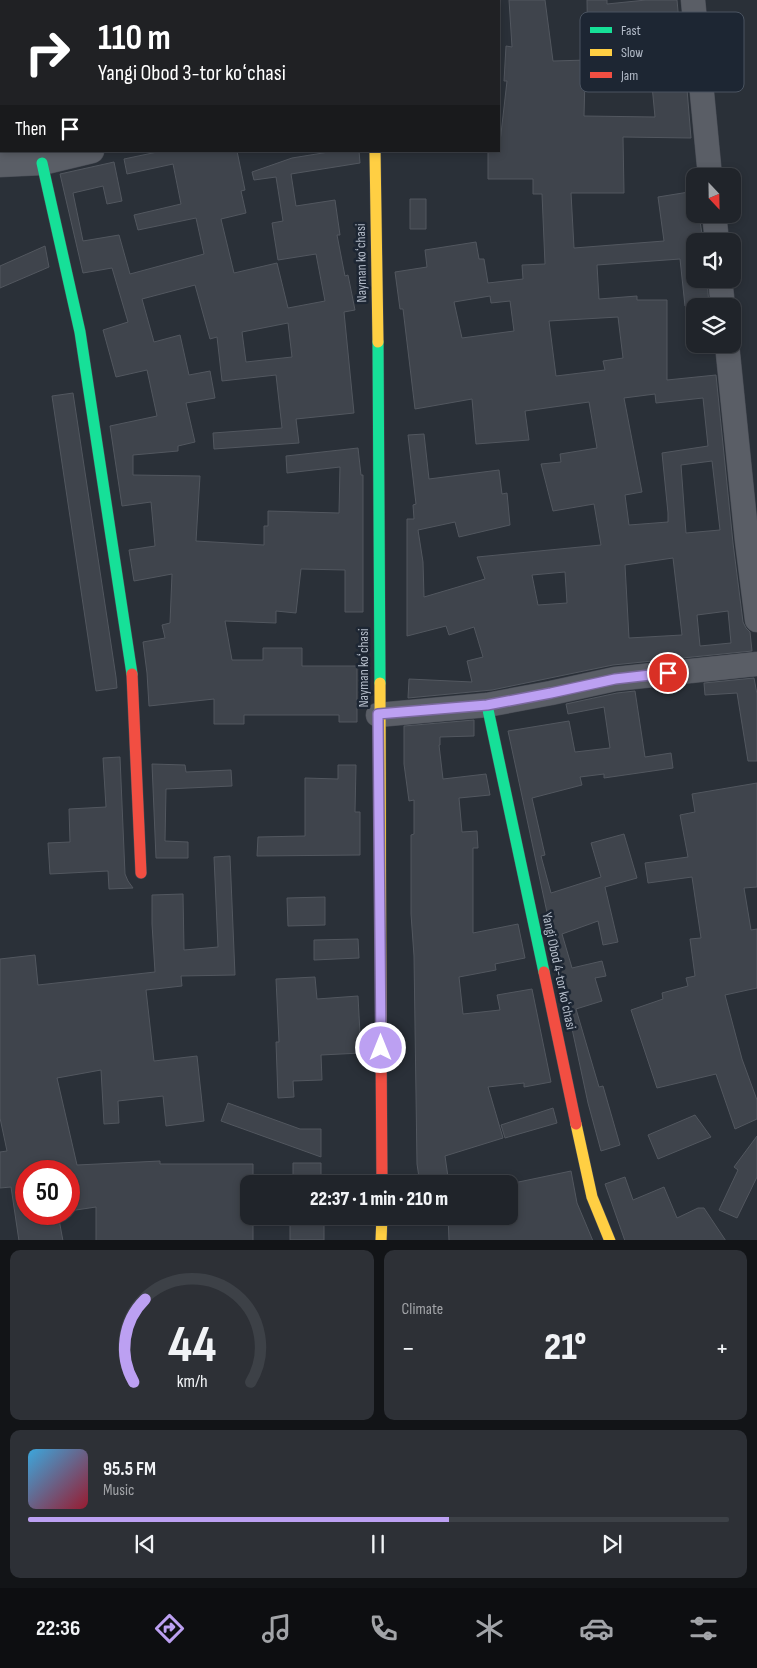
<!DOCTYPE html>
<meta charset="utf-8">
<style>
:root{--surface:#20242a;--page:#2d3036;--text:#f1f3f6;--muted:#a2a4a8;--line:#3d4147;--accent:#bca0f2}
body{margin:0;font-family:"Sofia Sans Condensed",sans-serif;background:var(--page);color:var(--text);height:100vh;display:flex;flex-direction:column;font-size:19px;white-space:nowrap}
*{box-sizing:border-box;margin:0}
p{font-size:16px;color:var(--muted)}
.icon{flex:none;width:28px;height:28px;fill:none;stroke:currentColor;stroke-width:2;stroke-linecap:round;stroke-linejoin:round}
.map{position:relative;height:1240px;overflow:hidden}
.sheet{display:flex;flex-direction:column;gap:10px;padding:10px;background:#121417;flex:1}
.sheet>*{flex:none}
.top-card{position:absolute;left:0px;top:0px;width:500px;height:152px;box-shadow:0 2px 8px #0003,0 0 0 1px var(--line);background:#202124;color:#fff;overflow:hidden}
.needle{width:32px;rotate:158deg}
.controls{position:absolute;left:686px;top:168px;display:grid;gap:10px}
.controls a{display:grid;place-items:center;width:55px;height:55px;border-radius:10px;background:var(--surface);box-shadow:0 2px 8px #0003,0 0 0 1px var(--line);font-size:25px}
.speed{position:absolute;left:15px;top:1160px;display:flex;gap:10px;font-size:25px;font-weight:700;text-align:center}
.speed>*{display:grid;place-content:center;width:65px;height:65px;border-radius:50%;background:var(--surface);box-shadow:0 2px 8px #0003,0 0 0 1px var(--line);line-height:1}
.speed .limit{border:8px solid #d22;background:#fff;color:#111}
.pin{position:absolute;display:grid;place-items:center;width:42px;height:42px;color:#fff;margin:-21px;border:2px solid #fff;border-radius:50%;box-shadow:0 1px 5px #0007}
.me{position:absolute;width:55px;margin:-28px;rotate:0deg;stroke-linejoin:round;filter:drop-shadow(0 0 4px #0008)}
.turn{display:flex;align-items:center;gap:18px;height:105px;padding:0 15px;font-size:22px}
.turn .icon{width:65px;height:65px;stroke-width:2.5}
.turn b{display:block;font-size:35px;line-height:42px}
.then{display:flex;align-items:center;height:48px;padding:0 15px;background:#0003;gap:10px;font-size:19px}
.big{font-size:38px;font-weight:800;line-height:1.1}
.sheet .widget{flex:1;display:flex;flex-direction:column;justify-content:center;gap:8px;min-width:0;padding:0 18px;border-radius:10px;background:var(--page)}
.sheet .dial{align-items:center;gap:0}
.dial svg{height:130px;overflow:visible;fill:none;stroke:var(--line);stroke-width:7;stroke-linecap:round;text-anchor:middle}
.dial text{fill:var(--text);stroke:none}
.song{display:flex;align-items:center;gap:15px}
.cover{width:60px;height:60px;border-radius:8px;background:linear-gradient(135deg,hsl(200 70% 55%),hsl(350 70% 35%))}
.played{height:5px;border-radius:2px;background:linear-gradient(90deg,var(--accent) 60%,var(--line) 60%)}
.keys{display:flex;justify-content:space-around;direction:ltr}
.heat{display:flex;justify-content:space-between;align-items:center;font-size:28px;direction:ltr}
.sheet .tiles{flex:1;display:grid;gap:10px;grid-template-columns:1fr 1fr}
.widget:last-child{grid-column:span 2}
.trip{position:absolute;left:240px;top:1175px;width:278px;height:50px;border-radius:10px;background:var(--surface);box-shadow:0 2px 8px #0003,0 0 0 1px var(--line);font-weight:800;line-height:50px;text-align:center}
.tabs{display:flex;height:80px;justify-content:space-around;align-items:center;background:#0d0e11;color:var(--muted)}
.tabs .icon{width:35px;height:35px}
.tabs .on{color:var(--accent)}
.tabs b{font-size:22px;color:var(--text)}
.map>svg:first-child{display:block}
</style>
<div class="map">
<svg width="757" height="1241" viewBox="0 0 757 1241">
<rect width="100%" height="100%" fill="#2a3038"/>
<path fill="#3f444c" stroke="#52575f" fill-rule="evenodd" d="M509,0H545L553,61L588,60L587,0H607V4L646,0H677L684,77H686L691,138L623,137L624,193H571L574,248L664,241L658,197L695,191V214H699L703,241H695V279H707L709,306H685L680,259L597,265L599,299L637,296V300H667V380L716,375L733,543L743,622L746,628L750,632L752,651L613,665L492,690L408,698L409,679L472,682L467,661L483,657L474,627L449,635L446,626L407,636V519H414L413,505L416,504L408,435L424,434L429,479L499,470L502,494L507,493L510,525L459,537L455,522L418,530L423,562L424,597L485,579L477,557L601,545L594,504L553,511L541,464L561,462L560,454L597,448L589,402L525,411L529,440L476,444L472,399L415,409L403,309H400L395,272L427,267L425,250L476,242L479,259H484L488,283L523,279L522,265L545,264L542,194H533V179H488V151H499L507,81H504L506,46L512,47ZM649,71V75H651L655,117L584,116L585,78L609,77V73ZM490,296L491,303L510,301L514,331L462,338L454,302ZM618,317L623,358L603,361L605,370L556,376L549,321ZM655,394L656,403L703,398L708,446L662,453L668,513V522L629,525L625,495L642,492L624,398ZM712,461L720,530L686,533L681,465ZM673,558L682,635L629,638L625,565ZM565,572L567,603L538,605L532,575ZM728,611L731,643L700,646L697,615Z
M162,151H237L245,190L241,191L246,213L221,219L234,273L277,263L288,308L325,301L316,254L278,260L272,223L283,221L276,177L254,180L252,172L292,158L335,151H359L360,163L291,174L296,206L335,200L340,235H337L345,276L348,275L355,310L344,312L354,413L296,419L299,443L214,449L213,433L282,428L276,375L222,381L217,337L210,339L195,285L142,299L154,342L180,335L189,375L210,371L215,398L186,403L195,442L178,446V451L133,455V475L200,476L196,541L264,545V526H268V511L339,513L340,467L287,473L286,456L358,448L361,475H363V612H345V570L301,569L296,613L276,611V623L225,621L232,660H263V648H302V666H357V722H339V715H244V724H214V699L149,706L147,673L143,642L165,638L162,625L170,623L172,574L134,581L129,550L155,546L151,502L122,506L110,426L157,416L147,370L116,377L103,330L128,322L112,268L83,273L60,174L114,162L122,201L107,204L103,186L73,193L83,241L119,235L130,274L204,254L196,218L138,230L134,215L181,204L173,164L127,174L124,159ZM288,323L292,357L246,362L242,332Z
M410,199H426V229H410Z
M45,246L49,267L0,288V266Z
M73,393L116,677L117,688L96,691L52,396Z
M754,678L757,694V761H748L737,693L705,695L704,683Z
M635,691L645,757L671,753L673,768L604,778V774L580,777L582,785L532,798L545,855L541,856L551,893L601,877L591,843L624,834L637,878L605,887L618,942L603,945L598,921L562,934L572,968L602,961L606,976L595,978L602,1001L576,1009L599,1087L603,1086L620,1145L601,1151L588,1103L508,731L569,721L575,752L610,748L604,707L568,714L566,704L617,693Z
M474,720V736L440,737V745H439L443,779L486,774L490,795L459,798L462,832L477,831L478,848H473V933L518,924L525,958L495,964L496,970L459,977L463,1014L500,1010L497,995L532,989L551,1082L524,1087V1083L488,1087L503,1138L445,1156L449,1184H420L417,1164L414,956L411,914V835L414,834V800L409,801L404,764V726Z
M120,757L125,874L128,881L133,888L109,889L108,871L50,874L48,843L70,842L69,809L106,807L103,758Z
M152,764L185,765L186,772L231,770L232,786L166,789L165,841L188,842V858H156Z
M338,765H356L355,812H360V855L257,856L258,837L305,836V778L338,779Z
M757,783V887L744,888L751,930L757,929V988L725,995L742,1059L757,1100V1119L735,1129L716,1074L657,1088L631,1010L663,999L662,993L688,986L686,978L695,976L690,939L701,938L692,877L648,883L645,863L688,857L680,815L695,812L692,794Z
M230,856L235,975L181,976L182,986L146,990L154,1061L197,1056L204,1121L166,1126L163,1096L118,1101L119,1123L104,1124L101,1070L57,1078L77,1165L160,1161V1164H253V1184H249V1216H253V1241H96V1207L69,1211V1171H26V1214H58L63,1241H19L11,1187L0,1188V1152L7,1151L0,1118V959L35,955L38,985L155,972L152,924V895L183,894L184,950L218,947L214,857Z
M325,897V925L288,926L287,898Z
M358,939L359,958L314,960V940Z
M315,977L317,999L358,996L361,1053L321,1055L322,1080L293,1081L294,1097L278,1098L276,1042H279L276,979Z
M228,1103L300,1129H321V1157L221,1121Z
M553,1108L557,1123L505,1138L501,1125Z
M695,1115L711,1137L658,1159L648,1135Z
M757,1136V1177L737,1218L719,1210L738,1170L734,1167Z
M293,1163H321V1184H293Z
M571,1171L577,1203L593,1241H449L448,1216H509V1184Z
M625,1177L633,1200L664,1187L677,1218L698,1208H704L726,1241H625L605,1184Z
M290,1216H324V1240H290Z"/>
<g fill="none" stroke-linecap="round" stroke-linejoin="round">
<g stroke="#484c55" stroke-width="25">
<path id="street" d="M43,0V1
M188,0V1
M693,0L710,176
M0,165L42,163L92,151
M714,214L717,241
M720,279L723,306
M727,344L747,541L757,620
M378,715L487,705L551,693L615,679L757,664"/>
</g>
<g stroke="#484c55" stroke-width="12">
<path id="fast" d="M42,163L80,332L132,674
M378,342L380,683
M487,705L544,972"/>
</g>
<g stroke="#484c55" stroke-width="12">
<path id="slow" d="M348,0L349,1
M375,151L378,342
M380,683L381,1042
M576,1124L592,1197L610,1241
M381,1241L382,1216"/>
</g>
<g stroke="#484c55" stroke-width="12">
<path id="jam" d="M132,674L141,873
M544,972L576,1124
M381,1042L382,1184"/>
</g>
<use href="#street" stroke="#5a5e66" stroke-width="24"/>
<use href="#fast" stroke="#16e098" stroke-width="11"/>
<use href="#slow" stroke="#ffcf43" stroke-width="11"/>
<use href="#jam" stroke="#f24e42" stroke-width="11"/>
</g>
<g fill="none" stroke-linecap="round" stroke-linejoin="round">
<g stroke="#7a689d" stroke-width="12">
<path id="route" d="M381,1048L378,714L487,705L551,693L615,679L668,673"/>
</g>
<use href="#route" stroke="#bca0f2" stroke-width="9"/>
</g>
<g text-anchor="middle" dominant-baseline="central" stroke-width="5" stroke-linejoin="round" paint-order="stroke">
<g font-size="14" fill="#b4bcc9" stroke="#1d2633">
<text transform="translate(361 263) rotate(-91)">Nayman koʻchasi</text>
<text transform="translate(363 668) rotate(-90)">Nayman koʻchasi</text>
<text transform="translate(559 971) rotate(78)">Yangi Obod 4-tor koʻchasi</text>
</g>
</g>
<rect x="580" y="12" width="164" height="80" rx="8" fill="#1d2633" stroke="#4a5360" stroke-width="1"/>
<rect x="590" y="27" width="22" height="6" fill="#16e098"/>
<rect x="590" y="49" width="22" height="7" fill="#ffcf43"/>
<rect x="590" y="72" width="22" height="6" fill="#f24e42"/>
<g font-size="14" fill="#b4bcc9">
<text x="621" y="35">Fast</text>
<text x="621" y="57">Slow</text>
<text x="621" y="80">Jam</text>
</g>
</svg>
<div class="controls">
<a><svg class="needle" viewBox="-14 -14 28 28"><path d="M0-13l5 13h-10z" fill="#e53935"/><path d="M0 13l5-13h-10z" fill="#a2a4a8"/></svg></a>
<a><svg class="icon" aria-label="sound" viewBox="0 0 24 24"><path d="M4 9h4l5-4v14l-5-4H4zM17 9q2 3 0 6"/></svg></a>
<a><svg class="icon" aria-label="layers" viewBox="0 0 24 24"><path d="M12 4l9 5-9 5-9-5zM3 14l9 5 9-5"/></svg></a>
</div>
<div class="speed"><div class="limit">50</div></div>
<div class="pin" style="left:668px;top:673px;background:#d93025"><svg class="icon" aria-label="arrive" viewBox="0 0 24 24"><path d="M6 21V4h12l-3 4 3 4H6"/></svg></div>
<svg class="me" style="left:381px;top:1048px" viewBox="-20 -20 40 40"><circle r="17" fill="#bca0f2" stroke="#fff" stroke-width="3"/><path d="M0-11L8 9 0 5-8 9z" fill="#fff"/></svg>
<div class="trip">22:37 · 1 min · 210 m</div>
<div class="top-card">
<div class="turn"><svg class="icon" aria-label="right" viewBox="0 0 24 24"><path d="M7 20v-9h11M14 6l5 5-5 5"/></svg><div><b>110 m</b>Yangi Obod 3-tor koʻchasi</div></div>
<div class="then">Then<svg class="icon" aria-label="arrive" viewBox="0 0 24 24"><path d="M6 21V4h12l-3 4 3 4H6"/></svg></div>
</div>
</div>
<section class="sheet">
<div class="tiles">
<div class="widget dial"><svg viewBox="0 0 100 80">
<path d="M14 69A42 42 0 1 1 86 69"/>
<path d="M14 69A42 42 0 0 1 21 18" stroke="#bca0f2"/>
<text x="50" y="56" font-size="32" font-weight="700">44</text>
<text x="50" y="72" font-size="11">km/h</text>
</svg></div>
<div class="widget"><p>Climate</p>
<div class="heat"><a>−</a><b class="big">21°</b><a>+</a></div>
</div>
<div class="widget">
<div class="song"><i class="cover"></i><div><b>95.5 FM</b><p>Music</p></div></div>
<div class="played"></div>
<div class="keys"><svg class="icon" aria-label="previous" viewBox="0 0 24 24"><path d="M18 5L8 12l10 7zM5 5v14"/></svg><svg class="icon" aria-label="pause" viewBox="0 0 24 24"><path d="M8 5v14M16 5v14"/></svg><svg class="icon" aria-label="next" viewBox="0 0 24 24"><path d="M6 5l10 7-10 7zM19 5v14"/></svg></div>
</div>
</div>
</section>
<nav class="tabs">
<b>22:36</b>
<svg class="icon on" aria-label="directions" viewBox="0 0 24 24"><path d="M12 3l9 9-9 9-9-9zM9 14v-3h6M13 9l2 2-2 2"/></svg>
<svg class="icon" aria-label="music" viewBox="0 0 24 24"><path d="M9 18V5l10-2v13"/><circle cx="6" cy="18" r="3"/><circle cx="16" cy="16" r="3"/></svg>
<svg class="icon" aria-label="phone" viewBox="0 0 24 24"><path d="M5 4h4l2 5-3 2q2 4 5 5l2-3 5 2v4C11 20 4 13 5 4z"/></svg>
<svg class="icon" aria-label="climate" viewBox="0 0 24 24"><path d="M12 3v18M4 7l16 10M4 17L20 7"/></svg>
<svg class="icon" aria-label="car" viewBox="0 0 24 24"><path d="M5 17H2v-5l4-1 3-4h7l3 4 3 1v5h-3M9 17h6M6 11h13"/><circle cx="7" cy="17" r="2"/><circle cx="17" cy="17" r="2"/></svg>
<svg class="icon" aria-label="filters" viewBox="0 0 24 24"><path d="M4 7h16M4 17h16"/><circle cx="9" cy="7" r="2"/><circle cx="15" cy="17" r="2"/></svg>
</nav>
